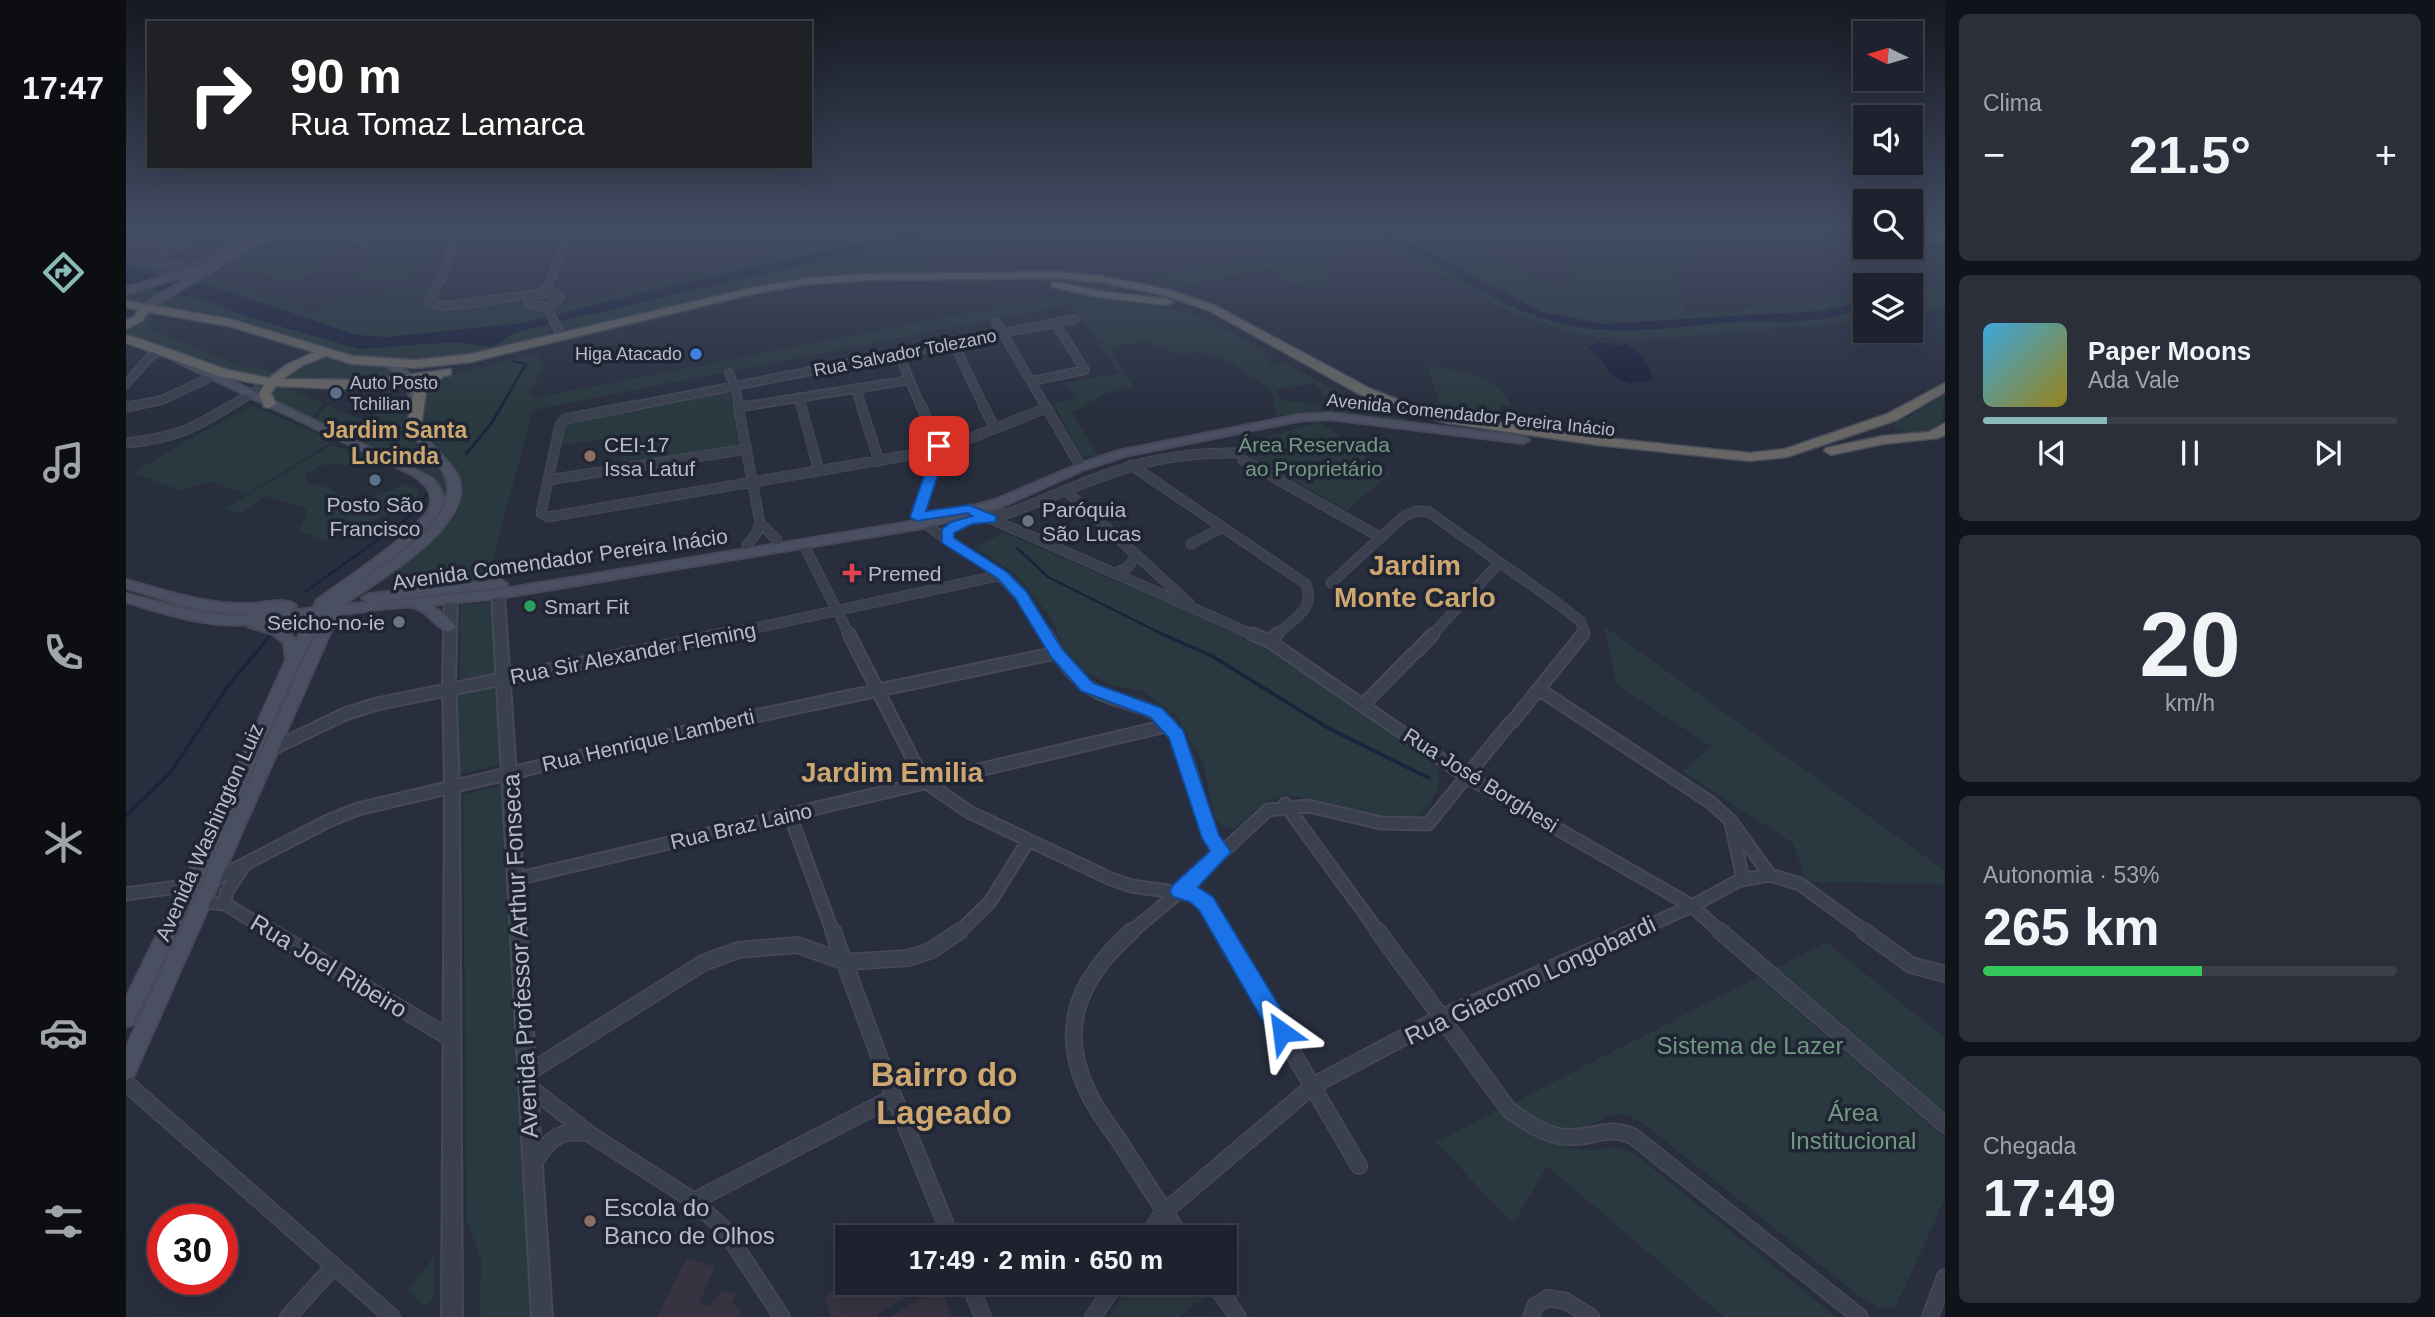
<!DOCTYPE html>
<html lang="pt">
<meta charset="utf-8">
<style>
:root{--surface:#1e222e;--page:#2b2f3a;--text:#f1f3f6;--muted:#a1a4aa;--line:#3c3f4a;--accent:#8bbbb9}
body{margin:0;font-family:Helvetica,sans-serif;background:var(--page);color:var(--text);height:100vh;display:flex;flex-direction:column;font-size:26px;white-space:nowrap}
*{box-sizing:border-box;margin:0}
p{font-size:23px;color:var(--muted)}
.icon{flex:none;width:38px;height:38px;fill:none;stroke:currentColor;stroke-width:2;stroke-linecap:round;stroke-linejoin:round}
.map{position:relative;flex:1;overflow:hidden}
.side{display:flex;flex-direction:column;gap:14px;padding:14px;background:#101319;width:490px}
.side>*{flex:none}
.hud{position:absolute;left:21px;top:21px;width:665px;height:147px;border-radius:0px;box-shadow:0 7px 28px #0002,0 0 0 2px var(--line);background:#202124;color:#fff;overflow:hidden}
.needle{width:46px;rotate:275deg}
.controls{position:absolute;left:1727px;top:21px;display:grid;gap:14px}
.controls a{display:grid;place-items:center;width:70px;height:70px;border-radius:0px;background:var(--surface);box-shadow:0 7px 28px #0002,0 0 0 2px var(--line);font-size:35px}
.speed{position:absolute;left:21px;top:1204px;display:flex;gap:14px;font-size:35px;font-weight:700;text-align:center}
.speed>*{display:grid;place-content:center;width:91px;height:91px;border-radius:50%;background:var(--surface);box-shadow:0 7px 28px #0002,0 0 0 2px var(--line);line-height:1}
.speed .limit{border:10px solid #d22;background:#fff;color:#111}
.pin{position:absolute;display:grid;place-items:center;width:60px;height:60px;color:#fff;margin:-30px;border-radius:14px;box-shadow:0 4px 10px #0006}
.me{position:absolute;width:77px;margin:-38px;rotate:329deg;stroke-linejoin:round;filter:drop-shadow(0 0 5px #0008)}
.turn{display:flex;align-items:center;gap:24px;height:147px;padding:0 28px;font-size:32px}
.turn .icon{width:91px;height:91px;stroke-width:2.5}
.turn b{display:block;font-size:49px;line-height:60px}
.big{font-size:52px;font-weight:700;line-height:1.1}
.side .widget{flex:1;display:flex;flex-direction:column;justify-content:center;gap:10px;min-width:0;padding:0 24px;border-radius:10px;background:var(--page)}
.side .dial{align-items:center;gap:0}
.dial b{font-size:91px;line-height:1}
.song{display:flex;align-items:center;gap:21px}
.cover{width:84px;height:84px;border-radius:10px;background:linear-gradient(135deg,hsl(200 70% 55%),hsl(50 70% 35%))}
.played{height:7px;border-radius:4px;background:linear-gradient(90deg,var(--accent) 30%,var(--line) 30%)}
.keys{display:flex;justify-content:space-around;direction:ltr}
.heat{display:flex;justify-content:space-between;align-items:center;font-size:38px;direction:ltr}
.charge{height:10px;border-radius:5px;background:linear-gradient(90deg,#34c759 53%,var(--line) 0)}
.trip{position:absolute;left:709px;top:1225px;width:402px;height:70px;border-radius:0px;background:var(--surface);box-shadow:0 7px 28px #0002,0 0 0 2px var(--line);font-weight:700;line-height:70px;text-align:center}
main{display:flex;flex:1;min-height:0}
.dock{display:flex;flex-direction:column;width:126px;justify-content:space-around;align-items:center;background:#0c0e12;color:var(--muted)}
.dock .icon{width:49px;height:49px}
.dock .current{color:var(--accent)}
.dock b{font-size:32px;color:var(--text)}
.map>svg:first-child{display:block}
</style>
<main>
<nav class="dock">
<b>17:47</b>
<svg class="icon current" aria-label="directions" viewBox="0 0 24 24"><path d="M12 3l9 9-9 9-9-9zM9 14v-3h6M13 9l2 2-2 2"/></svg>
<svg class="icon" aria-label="music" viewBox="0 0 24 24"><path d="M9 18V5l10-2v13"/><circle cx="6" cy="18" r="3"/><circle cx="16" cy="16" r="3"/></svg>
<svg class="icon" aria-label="phone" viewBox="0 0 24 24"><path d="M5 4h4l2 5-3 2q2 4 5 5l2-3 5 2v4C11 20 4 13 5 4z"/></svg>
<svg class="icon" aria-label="climate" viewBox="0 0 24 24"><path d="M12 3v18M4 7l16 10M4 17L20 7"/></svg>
<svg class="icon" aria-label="car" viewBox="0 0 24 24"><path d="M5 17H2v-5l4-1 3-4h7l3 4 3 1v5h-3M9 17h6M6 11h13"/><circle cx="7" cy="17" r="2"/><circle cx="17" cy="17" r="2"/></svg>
<svg class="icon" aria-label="filters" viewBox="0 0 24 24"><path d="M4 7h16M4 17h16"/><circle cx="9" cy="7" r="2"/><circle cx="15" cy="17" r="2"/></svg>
</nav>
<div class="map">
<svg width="1819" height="1317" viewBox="0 0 1819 1317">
<rect width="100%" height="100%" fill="#282e3e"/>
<path fill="#373340" d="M561,1257L589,1267L573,1303L583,1306L596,1292L611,1293L606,1304L616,1309L612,1317H531Z
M721,1282V1283H806L751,1314L752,1317H705L699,1295Z
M814,1287L826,1317H764Z"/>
<path fill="#2a393f" d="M763,229H923L904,241L873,242L867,249L830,253L791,264L818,274L704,278L449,331L440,327L424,330L420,337L320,360L251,361L218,354L93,316L0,300V258L27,267L76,276L190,311L223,296L239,298L261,289L305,287L298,299L306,308L382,303L409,311Z
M1224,229H1340L1349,234L1336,238C1362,252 1417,291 1446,284L1438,229H1547L1549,241L1560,251L1562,262L1559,270L1548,277C1549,291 1559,297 1559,312L1636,307L1739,296V320L1541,338L1497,340L1450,334L1394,316Z
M1209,230L1226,233L1234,239L1196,247L1211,253V257H1199L1202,263L1196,267L1203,274L1204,288L1172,286L1149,274L1147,267L1048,288L1018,279L1161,250Z
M315,239L285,278L226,280L260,241Z
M215,243L190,272L163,283L112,268L103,261L126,249Z
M887,278C911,279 974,274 991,288L989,291L982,292L910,281L706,283L640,293L427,345L434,340L667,285L737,279Z
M1819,284V309L1785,314V289Z
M950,292C998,303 1047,303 1093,324L1083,328L1096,327L1151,359L1141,362L1146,366L1158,362L1215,394L1285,421L1212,412L1189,383L1150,390L1157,401L1195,404V411L1151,416L1145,390L1103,361L1072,352L1052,354L1026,343H1010L994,345L984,350L1008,387L980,393L946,412L972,456L957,457L928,404L950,398L940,383L994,373L945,304L407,410L361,580C340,582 280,595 266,579L267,569C295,548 357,513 330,471C326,465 320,460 315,455C295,434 296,425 296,396L310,381L323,376L411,353L416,368L405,393L407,398Z
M25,313L24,329L122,369L128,365L151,374L138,378L122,376L0,335V329Z
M196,356C204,357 211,361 218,362C239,366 262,362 279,377L214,382L157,379L183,359Z
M1301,365C1329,370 1375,375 1386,407L1374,405V412L1355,409L1357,417L1316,411Z
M150,386L161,387L197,404L184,419L149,403L144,391Z
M603,390L613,442L604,449L496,466L495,436L434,446L437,423Z
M1819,392L1815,425C1800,436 1785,437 1769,428L1768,423L1787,415Z
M262,401L281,407L286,439L320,478L325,489V500L298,536L211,598L281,543L316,502L317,492L307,476L188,421L201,405L247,424L250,406Z
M126,406L208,440L121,494L84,482L54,490L7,473L62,440Z
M1193,422L1264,473L1221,510L1119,454L1100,449Z
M205,445L239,455L220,466C202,461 193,465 179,476L183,483L203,488L230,504L279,484L292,490L289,502L200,541L172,531L181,514L179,508L139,496L114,514L99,509Z
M878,533L1134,643L1154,653L1303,756C1314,770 1316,777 1309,794C1285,856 1193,781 1146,799C1135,803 1117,821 1108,829L1097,826L1089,819L1077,762L1050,715L1016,691L986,685L961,673L940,651L923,615L890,574L848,547Z
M367,602L371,671L367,675L334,682V605Z
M1478,626L1819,871V884L1681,882L1667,843L1557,772L1585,746L1491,685Z
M371,687L375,764L333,774L332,694Z
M382,783L405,1317H354L355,1257L341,1222L337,795Z
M1700,942L1819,1038V1114L1646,970Z
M1632,977L1819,1138V1199L1769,1308L1752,1307L1736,1298L1518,1124C1510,1120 1502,1114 1493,1114C1482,1114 1472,1123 1462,1126C1436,1134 1405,1122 1389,1102Z
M1375,1109C1399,1128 1420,1145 1451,1149C1477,1153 1483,1141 1509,1154L1710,1317H1598L1421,1166L1387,1224L1310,1142Z
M308,1257L307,1300L298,1307L281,1291Z
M1005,1283H1072L1081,1296L1053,1317H983Z"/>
<path fill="#1b233c" d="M795,229H833L431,322L389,333L366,347L328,342L233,349L123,317L85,302L0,283V265L50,280L86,286L231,335L261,337L396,323L574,279Z
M1239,229H1260L1414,311L1475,324L1693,311L1739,301V310C1719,314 1698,320 1677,321C1654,323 1631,321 1608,322C1531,328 1468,342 1394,310C1339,286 1294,251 1239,229Z
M1474,342L1495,347L1498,343C1508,345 1526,368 1527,378L1522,382L1508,381L1507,384C1491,381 1483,374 1475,360C1472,355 1466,353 1463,347Z"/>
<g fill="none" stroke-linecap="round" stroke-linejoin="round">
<path stroke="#1b233c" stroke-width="2.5" d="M340,454L365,424L400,364L387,361
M891,548L922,577L1040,636
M179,592L278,521L304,491"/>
<path stroke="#1b233c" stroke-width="3.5" d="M1036,634L1086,656L1204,729L1303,778
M0,816L45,772L102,686L143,637"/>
<g stroke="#454958" stroke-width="10">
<path id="minor-far3" d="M201,229L242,241
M334,229L316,277L303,301L317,306L357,302
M1347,231L1358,229
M577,235L579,229
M0,245L120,230
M0,255L62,269L104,249
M22,261L56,244L59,237
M425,293L434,296C428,308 413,309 402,303L410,295Z
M411,294L421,289L445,229
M350,302L411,294
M424,314L436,336
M870,322L920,407
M828,344L858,407
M773,355L795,407
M603,373L609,386L613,407
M906,381L959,370L929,323
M0,384L24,357L36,350
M730,388L736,407
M673,397L676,407
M2,407L36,400L87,376
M103,407L146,381
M502,407L949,319
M615,407L784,380"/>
</g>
<g stroke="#454958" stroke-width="11">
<path id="minor-far2" d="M511,405L439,419L434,425L415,513L422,517L814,450L921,408
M612,405L634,523
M675,405L693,471
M735,405L753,461
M795,405L814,450L791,517L821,540
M857,405L868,427
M919,405L955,467
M0,407L11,405
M613,407L626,405
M0,443C50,437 63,431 106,405
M1117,460L1254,537
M1005,465L1180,584C1190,610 1167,619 1149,636
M422,480L621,449
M939,490L1063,603
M843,509L1130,636
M1065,544L1097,527
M621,545L630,534L634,523L651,540
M678,545L724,636
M989,573L1001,568L1010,556
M1205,583L1277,517L1290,511L1303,512L1438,608L1454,621L1458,631L1456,636
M592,636L876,575
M921,636C892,586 869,569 821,540L824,530C837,517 868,518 886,512C969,480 1018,451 1110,453
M1305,636L1373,563"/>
</g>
<g stroke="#454958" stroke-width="15">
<path id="minor-far1" d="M723,634L798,781L843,812L985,879L1005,886L1070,895L1080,904L1097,933
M920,634C935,660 952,687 983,697C1004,705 1025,706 1041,723C1061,744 1075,808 1085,838L1096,852
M1126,634L1143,641L1341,777L1566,906L1596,933
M1143,641L1151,634
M1291,651L1307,634
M1414,690L1584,802L1604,820L1644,875
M1238,704L1287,654
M1387,721L1457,634
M144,750L219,714L251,704L601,634
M1159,804L1253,933
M664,815L707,933
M1605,823L1617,879
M390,879L1044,725
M88,880L202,821L232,809L610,720L930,653
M0,894L65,885
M77,902L99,904L147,933
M99,904L100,893L117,867
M832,933L864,902L902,841
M1004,933L1051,894L1142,810L1182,806L1255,823L1302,824L1383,724
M1506,933L1566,906L1614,880L1644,875L1674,884L1741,933"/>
</g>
<g stroke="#454958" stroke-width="18">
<path id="minor" d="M144,931L326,1039
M707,931L768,1097L825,1237
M1006,931C955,976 930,1026 962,1092C970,1110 983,1126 994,1142C1014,1174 1035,1205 1055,1237
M1096,931L1233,1166
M1252,931L1383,1110C1401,1122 1420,1137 1443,1137C1468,1138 1484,1124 1508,1137L1734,1317
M1594,931L1819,1125
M1738,931L1785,965L1819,974
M402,1073L577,963L612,950L671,945L720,962L782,958L804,951L834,931
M0,1083L266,1317
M402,1086L465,1135L568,1201L598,1229L656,1317
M409,1162C421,1141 434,1129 459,1133
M568,1201L768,1097
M1021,1237L1037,1213L1188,1085L1314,1018L1510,931
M843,1283L857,1317
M1088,1283L1112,1317
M162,1317L208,1266
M967,1317L990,1283
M1405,1317L1409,1306L1422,1298L1440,1301L1465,1317
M1804,1317L1819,1277"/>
</g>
<g stroke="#454958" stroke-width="4">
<path id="tertiary" d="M372,590L378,594L426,1317H406L366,594Z
M325,595L331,599L329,681L333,787L336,1317H316L319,787L317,681L319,599Z"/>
</g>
<g stroke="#454958" stroke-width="4">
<path id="secondary" d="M117,229H125L107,251C125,240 148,229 169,229L126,247L22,309L14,307L71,272L0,294V288L69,267L72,268V272L97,257L96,253Z
M1785,236L1819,238V242L1785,240Z
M51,358H59L306,478C312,485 318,492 317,502C314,527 249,569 229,584C259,565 331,522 321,481C317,463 295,451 287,433C280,416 289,390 275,376C270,371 263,369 258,364L267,362C303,381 286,399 297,430C304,449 324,459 332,477C352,524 248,583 217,605L372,590L796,520L869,500L951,465L992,451L1172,415L1203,413L1397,437L1403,440L1397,443L1203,419L1172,421L999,456L959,469L877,506L797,528L372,598L304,605C314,611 323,617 330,627L323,632C309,627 301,610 286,607C273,605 227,613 212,615L7,1077L0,1080V1048L198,616L172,664L105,818L7,1024L0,1027V998L89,818L160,660L158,643L145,633L123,627L121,624C80,628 39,613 0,602V594L66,611L105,616L162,611L122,614L75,610L0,588V580C40,591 80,605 123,604C136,604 160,596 170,606L163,611L187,608L191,600C214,583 297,529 304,506C308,491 298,483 287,475L51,362ZM182,618L170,641L161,629L142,622Z
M375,580L381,584L380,587L243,602L236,598L243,594Z"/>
</g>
<g stroke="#464b59" stroke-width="3">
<path id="trunk" d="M929,272L974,276L1040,289L1090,306L1245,389L1283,404L1322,415L1471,437L1624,453L1659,449L1761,414L1819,383V392L1771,420L1661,457L1624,461L1471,445L1321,423L1273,410L1235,395L1082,310L1037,295L974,282L929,278L743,280L684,284L626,294L345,362L289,368L226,364L200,356L177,365L157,379L243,380L325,369V375L318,376L300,392L296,420L289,424L282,420L288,390L300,380L217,389L150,386L145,393L150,404L143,408L138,407L133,393L138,385L93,376L0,343V335L14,339L102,370L143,378L160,365L188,352L102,326L22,312L16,321L0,329V320L8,317L12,310L0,307V301L104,319L227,356L289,360L345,354L626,288L684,278L743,274Z
M930,282L972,291L1041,299L1047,302L1041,305L972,297L926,287V283Z
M1819,423V435L1812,438L1757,444L1705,455L1698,451L1700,448L1757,436L1803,432Z"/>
</g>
<use href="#minor-far3" stroke="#3b404e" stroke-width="7"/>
<use href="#minor-far2" stroke="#3b404e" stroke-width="9"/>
<use href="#minor-far1" stroke="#3b404e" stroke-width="11"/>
<use href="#minor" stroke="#3b404e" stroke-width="15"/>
<use href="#tertiary" fill="#3b404e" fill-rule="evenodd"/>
<use href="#secondary" fill="#4a4f61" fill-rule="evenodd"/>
<use href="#trunk" fill="#676664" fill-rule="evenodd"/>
<path stroke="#5e6475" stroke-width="2.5" stroke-dasharray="4.5 4.5" stroke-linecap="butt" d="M1785,232L1819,235"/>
</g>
<linearGradient id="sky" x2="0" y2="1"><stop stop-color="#161922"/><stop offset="0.55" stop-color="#424c63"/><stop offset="1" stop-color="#424c63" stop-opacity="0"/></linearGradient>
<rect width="1819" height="414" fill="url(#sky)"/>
<path fill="#1a73e8" stroke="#114b97" stroke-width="2" d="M813,442L817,443L820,450L800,511L843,505L870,516V522L846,524L828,533V538L881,572L900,591L936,649L967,683L1036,708L1057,730L1093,835L1105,852L1072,887L1087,897L1164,1024L1167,1032L1164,1040L1156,1043L1148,1040L1073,910L1064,902L1047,897L1044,891L1047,885L1084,851L1076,838L1043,738L1024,717L955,691L925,657L889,598L871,578L816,543V529L825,522L846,516L842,513L791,521L784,517L807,450L806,446Z"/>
<circle fill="#3f7fe0" stroke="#202534" stroke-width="2.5" cx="570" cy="354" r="7"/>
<g fill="#5c6f8a" stroke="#202534" stroke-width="2.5">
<circle cx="210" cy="393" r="7"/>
<circle cx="249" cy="480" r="7"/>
</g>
<g fill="#8d6e63" stroke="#202534" stroke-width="2.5">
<circle cx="464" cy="456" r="7"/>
<circle cx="464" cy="1221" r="7"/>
</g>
<g fill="#6b7280" stroke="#202534" stroke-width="2.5">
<circle cx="902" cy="521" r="7"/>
<circle cx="273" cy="622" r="7"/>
</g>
<path fill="#e0444e" stroke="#202534" stroke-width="2.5" d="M722.5 562.5h7v7h7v7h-7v7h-7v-7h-7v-7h7z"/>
<circle fill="#2e9e5b" stroke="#202534" stroke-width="2.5" cx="404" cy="606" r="7"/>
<g text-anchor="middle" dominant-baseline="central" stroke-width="7" stroke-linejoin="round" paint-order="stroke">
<g font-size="18" fill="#b8bcc9" stroke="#202534">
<text transform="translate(779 353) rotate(-11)">Rua Salvador Tolezano</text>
<text transform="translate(1345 415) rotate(6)">Avenida Comendador Pereira Inácio</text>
</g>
<g font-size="18" fill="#b8bcc9" stroke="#202534" text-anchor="end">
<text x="556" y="354">Higa Atacado</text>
<text x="224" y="383" text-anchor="start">Auto Posto<tspan x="224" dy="21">Tchilian</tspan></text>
</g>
<g font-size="21" fill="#b8bcc9" stroke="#202534" text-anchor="start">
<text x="478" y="444">CEI-17<tspan x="478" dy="24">Issa Latuf</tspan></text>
<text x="249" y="504" text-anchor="middle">Posto São<tspan x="249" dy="24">Francisco</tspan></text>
<text x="916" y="509">Paróquia<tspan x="916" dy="24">São Lucas</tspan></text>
<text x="742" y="573">Premed</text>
<text x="418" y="606">Smart Fit</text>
<text x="259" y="622" text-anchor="end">Seicho-no-ie</text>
</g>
<g font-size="21" fill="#719880" stroke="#202534">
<text x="1188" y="444">Área Reservada<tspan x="1188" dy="24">ao Proprietário</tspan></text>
</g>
<g font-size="21" fill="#b8bcc9" stroke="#202534">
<text transform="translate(434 559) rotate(-8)">Avenida Comendador Pereira Inácio</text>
<text transform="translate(507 653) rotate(-11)">Rua Sir Alexander Fleming</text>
<text transform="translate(522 740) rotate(-13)">Rua Henrique Lamberti</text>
<text transform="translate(1355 780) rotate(32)">Rua José Borghesi</text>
<text transform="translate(615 826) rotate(-13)">Rua Braz Laino</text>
<text transform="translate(83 832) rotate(-66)">Avenida Washington Luiz</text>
</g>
<g font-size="23" font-weight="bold" fill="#cda76f" stroke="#202534">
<text x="269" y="430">Jardim Santa<tspan x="269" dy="26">Lucinda</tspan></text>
</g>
<g font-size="24" fill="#b8bcc9" stroke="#202534">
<text transform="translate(394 956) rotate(-93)">Avenida Professor Arthur Fonseca</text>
<text transform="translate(203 966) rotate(31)">Rua Joel Ribeiro</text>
<text transform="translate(1404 980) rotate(-25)">Rua Giacomo Longobardi</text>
</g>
<g font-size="24" fill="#719880" stroke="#202534">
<text x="1624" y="1045">Sistema de Lazer</text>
<text x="1727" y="1112">Área<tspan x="1727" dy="28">Institucional</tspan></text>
</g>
<g font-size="24" fill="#b8bcc9" stroke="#202534" text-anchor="start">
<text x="478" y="1207">Escola do<tspan x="478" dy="28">Banco de Olhos</tspan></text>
</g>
<g font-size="28" font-weight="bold" fill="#cda76f" stroke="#202534">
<text x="1289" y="565">Jardim<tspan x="1289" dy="32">Monte Carlo</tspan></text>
<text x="766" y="772">Jardim Emilia</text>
</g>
<g font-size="33" font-weight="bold" fill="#cda76f" stroke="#202534">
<text x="818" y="1074">Bairro do<tspan x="818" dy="38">Lageado</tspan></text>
</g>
</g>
</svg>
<div class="controls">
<a><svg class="needle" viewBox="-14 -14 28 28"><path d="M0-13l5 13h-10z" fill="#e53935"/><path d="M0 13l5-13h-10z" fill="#a1a4aa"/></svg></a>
<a><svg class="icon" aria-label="sound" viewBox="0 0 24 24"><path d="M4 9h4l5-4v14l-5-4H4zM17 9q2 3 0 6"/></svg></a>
<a><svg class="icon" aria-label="search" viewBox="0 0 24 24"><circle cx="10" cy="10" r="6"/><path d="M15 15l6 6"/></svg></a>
<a><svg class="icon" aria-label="layers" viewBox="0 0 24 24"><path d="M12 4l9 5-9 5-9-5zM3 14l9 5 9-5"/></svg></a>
</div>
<div class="speed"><div class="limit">30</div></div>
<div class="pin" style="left:813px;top:446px;background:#d93025"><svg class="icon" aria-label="arrive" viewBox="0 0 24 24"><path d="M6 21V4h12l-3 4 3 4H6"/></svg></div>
<svg class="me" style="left:1156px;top:1032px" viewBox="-20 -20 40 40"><path d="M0-17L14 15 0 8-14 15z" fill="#1a73e8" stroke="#fff" stroke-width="4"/></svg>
<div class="trip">17:49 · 2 min · 650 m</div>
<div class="hud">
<div class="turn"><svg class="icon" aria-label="right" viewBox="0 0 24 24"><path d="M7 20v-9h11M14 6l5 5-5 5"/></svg><div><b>90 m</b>Rua Tomaz Lamarca</div></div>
</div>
</div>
<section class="side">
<div class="widget"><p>Clima</p>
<div class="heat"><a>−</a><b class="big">21.5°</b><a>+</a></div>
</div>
<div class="widget">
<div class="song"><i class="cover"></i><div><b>Paper Moons</b><p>Ada Vale</p></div></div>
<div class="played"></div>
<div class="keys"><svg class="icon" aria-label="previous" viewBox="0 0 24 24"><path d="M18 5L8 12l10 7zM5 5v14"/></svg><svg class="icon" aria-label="pause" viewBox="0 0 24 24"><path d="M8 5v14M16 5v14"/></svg><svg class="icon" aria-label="next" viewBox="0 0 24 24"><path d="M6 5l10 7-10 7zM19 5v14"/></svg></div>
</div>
<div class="widget dial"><b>20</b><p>km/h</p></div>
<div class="widget"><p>Autonomia · 53%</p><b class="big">265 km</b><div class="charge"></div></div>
<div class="widget"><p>Chegada</p><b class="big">17:49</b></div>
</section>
</main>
